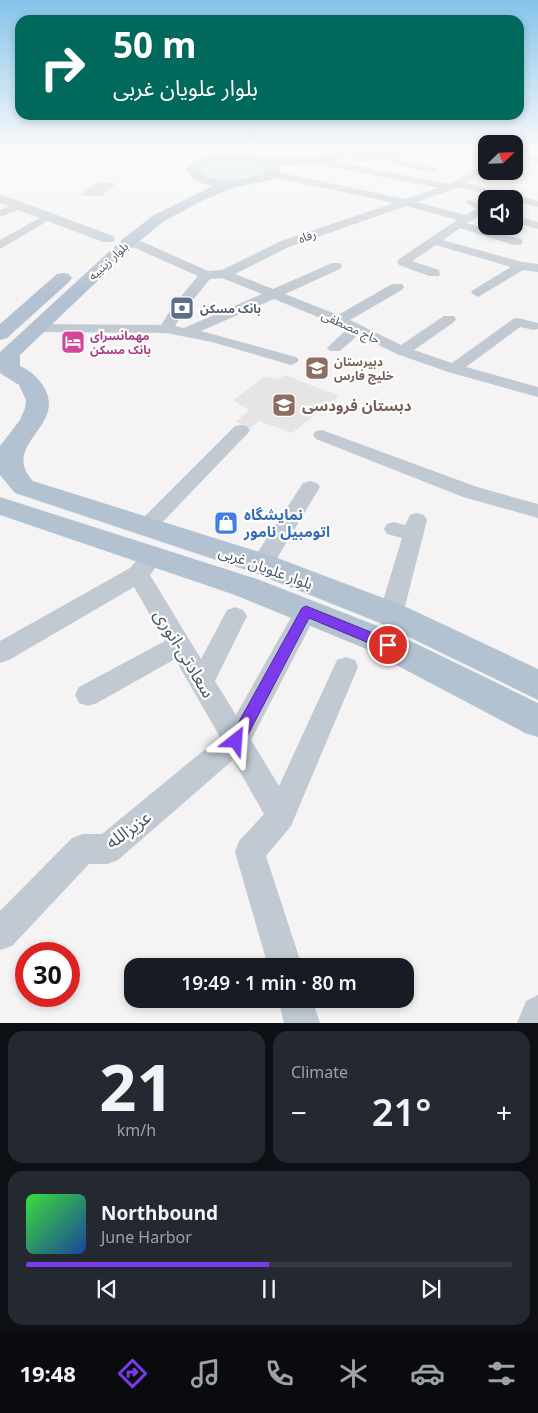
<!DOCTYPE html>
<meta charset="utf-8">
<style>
:root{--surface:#171b24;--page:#242831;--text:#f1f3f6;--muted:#9ea1a6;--line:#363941;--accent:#7c3aed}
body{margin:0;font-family:"Noto Sans","Noto Sans Arabic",sans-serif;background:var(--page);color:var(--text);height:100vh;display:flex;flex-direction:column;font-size:19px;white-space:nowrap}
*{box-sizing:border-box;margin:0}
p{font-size:16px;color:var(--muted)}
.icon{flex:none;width:28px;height:28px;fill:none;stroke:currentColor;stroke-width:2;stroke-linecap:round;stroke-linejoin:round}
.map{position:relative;height:1023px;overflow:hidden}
.drawer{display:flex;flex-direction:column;gap:8px;padding:8px;background:#0d0f14;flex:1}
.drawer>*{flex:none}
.hud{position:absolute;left:15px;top:15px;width:509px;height:105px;border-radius:15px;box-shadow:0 2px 8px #0003;background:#00695c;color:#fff;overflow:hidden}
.needle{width:32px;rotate:67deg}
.controls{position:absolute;left:478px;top:135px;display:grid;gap:10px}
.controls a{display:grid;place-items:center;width:45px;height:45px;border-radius:10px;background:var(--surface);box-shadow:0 2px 8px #0003;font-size:25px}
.speed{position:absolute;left:15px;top:942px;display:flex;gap:10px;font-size:25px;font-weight:700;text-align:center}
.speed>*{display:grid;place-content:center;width:65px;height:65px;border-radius:50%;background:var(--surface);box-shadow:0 2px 8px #0003;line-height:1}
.speed .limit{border:8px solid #d22;background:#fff;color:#111}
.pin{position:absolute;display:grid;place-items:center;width:42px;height:42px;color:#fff;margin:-21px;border:2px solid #fff;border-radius:50%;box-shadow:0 1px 5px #0007}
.me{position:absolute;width:55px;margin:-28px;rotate:28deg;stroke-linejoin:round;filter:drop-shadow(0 0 4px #0008)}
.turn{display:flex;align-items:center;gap:18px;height:105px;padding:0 15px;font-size:22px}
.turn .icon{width:65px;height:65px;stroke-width:2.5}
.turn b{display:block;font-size:35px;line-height:42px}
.big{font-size:38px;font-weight:600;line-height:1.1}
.drawer .card{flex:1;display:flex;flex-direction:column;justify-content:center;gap:8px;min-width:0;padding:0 18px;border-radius:15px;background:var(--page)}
.drawer .dial{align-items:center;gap:0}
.dial b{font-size:65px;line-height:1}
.song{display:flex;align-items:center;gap:15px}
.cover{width:60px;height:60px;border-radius:8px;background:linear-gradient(135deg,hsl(120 70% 55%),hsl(220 70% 35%))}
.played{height:5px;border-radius:2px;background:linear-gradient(90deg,var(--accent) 50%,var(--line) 50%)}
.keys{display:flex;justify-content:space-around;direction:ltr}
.heat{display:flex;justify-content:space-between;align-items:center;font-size:28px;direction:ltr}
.drawer .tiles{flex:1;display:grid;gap:8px;grid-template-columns:1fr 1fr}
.card:last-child{grid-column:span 2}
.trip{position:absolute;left:124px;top:958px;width:290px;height:50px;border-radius:15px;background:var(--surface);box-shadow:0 2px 8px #0003;font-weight:600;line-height:50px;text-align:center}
.menu{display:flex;height:80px;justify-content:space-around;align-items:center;background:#090b0e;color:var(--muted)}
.menu .icon{width:35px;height:35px}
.menu .selected{color:var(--accent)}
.menu b{font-size:22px;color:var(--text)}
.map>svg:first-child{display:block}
</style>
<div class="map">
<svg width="538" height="1023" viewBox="0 0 538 1023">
<rect width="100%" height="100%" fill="#f5f3f3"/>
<path fill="#e6e4e5" d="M285,375L339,396L292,433L259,421L250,428L236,422L249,410L233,400L264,377L278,379Z"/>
<path fill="#c3f1d5" d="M219,161L257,162L265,168V172C250,184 216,184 201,172V169L204,166Z"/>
<path fill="#cdcfd5" d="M97,182L116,183L102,196L81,195Z"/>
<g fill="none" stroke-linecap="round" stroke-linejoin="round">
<path fill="#c1cad2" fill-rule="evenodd" d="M376,153L435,168L437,170L432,173L373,158V154Z
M329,161L450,184L486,163V170L467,183L538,201V207L514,201V199H505L460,187L417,202L465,215L477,209L465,203L466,201L470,200L486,205V212L467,223L521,239L523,242L521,245H513L460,228L443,240L522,262L538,264V272L523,270L478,297L471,293L473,290L511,267L436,245L412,261L439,270L440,273L439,276H429L399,265L397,262L399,259L457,220L406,206L289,247L235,274L273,289L332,263H340L342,266L340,269L285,294L338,315L392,284H402L404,287L402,290L350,320L401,345L444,316H454L456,319L454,322L414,350L452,363L513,319L518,318L538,323V329L534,330L520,327L466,367L538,387V397L448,372L397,354L358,335L340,351H330L327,348L347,329L274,299L201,331L296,357L299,360L296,363L291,365L212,342L166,333L37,332L32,331L30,328L32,325L37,324L161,325L173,306L198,276L126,244L124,241L126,238H134L208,271L222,270L281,241L394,203L272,177L269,176V172L272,171L405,199L439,188L326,166V162ZM222,278L262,294L184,328L175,326L184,311L210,279Z
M19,203L23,204L24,206L23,208L0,217V210Z
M47,214L53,217L51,219L0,249V240Z
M514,216L538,222V229L514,222Z
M241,425L247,426L250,430L247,434L154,531L147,533L140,531L137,526L140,521L235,426Z
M322,430L477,487L538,504V518L463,497L316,439L313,435L316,431Z
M310,481L317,483L320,487L270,570L262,572L254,570L251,564L254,558L303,483Z
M417,513L424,515L427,520L403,614L399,620L391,623L383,620L379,614L402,538L387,534L384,529L387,524L394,522L405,525L410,515Z
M153,548L161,551L164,556L150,575L201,659L227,610L235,607L243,610L247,616L215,681L236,715L298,605L306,602L314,605L318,611L251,740L279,786L337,660L346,657L355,660L358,667L291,826L266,856L302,966H268L235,852L239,841L264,814L233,760L118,860L107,864H89L12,946L0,950V911L72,838L83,834H102L220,737L175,659L97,703L88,706L79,703L75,695L79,687L165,641L134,587L9,660L0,663V641L130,568L145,551Z
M538,995V1023H517L526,1001Z
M278,999H312L320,1023H284Z"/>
<path fill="#c1cad2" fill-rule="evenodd" d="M0,194L113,236L115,239L113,242H103L0,203Z"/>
<path fill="#c1cbd6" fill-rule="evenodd" d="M514,149H521L538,155V163L514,155Z"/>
<path fill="#b3c2d1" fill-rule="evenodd" d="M357,149H427L421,153L361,162L356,161L355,157L313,164L279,166L281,173L271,180L236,187L206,199L164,221L136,244L20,355V366C31,371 39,378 45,389C65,427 0,445 33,481L272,556L402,605L538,669V700L380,623L252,572L15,493L0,475V446L20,420L25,408L26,400L19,385L0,373V352L124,238L154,215L213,186C200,184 194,180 186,170C207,140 261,159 292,158C314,157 335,153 357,149ZM227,161L260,164L267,171C250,179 214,187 200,170L211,162Z
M63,273L69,274L72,278L69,282L7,338L0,340V324L57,274Z
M0,497L257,579L388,630L538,703V737L525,733L364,648L235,595L0,515Z"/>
</g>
<linearGradient id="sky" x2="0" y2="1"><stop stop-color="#85c3ea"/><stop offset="0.51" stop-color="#fafafa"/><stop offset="1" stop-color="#fafafa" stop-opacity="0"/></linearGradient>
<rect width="538" height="293" fill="url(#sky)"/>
<path fill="#7c3aed" stroke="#51269a" d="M306,606L393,641L395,645L393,649L388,651L309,618L242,746L236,748L231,746L229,741L231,736L302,608Z"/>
<defs>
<g id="bank-square" transform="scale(1.25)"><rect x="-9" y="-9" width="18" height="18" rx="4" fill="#5c6f8a" stroke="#fff"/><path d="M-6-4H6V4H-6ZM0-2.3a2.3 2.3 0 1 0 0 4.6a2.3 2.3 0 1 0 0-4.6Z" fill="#fff"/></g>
<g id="hotel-square" transform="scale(1.25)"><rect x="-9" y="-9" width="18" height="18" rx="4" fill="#d1479c" stroke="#fff"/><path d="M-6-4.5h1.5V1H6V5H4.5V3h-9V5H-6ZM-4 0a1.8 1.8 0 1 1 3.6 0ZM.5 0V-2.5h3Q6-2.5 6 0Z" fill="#fff"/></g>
<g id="school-square" transform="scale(1.25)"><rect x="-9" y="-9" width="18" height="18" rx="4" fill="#8d6e63" stroke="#fff"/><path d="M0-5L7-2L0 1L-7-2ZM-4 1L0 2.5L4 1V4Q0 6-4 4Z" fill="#fff"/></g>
<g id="shop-square" transform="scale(1.25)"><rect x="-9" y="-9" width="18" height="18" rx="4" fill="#3f7fe0" stroke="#fff"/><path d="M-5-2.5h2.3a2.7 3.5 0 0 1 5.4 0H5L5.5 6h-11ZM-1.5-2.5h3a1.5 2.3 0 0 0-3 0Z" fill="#fff"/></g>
</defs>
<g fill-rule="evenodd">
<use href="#bank-square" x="182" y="308"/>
<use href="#hotel-square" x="73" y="342"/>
<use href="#school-square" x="317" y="368"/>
<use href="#school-square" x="284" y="405"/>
<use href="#shop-square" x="226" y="523"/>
</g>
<g text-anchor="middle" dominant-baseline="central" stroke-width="4.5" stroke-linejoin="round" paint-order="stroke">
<g font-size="12" fill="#4a5661" stroke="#fff">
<text transform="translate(307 236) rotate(-20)">رفاه</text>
<text transform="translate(108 261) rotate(-43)">بلوار زینبیه</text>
<text transform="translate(351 327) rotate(25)">حاج مصطفی</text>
</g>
<g font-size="12" font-weight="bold" fill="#4e5e75" stroke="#fff" text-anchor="start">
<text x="200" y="308">بانک مسکن</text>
</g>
<g font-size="12" font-weight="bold" fill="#b23c85" stroke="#fff" text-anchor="start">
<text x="90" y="335">مهمانسرای<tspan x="90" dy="14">بانک مسکن</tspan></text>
</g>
<g font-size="12" font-weight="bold" fill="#785e54" stroke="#fff" text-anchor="start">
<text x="334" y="361">دبیرستان<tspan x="334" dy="14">خلیج فارس</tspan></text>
</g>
<g font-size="15" font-weight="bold" fill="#785e54" stroke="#fff" text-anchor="start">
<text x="302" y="405">دبستان فرودسی</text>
</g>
<g font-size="15" font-weight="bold" fill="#366cbe" stroke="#fff" text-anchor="start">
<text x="244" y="514">نمایشگاه<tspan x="244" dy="17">اتومبیل نامور</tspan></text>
</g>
<g font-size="15" fill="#4a5661" stroke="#fff">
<text transform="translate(266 567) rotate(20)">بلوار علویان غربی</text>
</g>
<g font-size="18" fill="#4a5661" stroke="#fff">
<text transform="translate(185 653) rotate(59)">سعادتی-انوری</text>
<text transform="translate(128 829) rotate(-36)">عزیزالله</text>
</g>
</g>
</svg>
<div class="controls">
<a><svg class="needle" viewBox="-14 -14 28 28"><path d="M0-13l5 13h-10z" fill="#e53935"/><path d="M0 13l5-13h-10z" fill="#9ea1a6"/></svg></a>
<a><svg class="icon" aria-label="sound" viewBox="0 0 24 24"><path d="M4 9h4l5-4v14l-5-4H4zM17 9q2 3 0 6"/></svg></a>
</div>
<div class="speed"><div class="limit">30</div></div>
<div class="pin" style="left:388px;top:645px;background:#d93025"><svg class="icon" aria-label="arrive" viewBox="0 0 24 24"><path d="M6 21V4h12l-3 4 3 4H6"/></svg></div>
<svg class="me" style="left:236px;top:741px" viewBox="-20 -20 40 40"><path d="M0-17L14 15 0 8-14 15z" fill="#7c3aed" stroke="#fff" stroke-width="4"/></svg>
<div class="trip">19:49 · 1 min · 80 m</div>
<div class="hud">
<div class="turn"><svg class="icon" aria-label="right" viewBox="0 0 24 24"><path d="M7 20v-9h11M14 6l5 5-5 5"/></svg><div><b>50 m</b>بلوار علویان غربی</div></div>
</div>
</div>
<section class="drawer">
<div class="tiles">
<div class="card dial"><b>21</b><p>km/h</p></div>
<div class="card"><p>Climate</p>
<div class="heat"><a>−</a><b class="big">21°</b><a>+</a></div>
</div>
<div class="card">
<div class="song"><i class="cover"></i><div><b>Northbound</b><p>June Harbor</p></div></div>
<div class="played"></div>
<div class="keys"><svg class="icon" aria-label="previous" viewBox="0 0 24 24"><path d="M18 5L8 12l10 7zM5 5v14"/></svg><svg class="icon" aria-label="pause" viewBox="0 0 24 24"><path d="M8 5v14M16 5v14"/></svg><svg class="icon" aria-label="next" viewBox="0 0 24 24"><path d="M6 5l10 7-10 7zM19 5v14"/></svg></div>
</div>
</div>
</section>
<nav class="menu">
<b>19:48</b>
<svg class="icon selected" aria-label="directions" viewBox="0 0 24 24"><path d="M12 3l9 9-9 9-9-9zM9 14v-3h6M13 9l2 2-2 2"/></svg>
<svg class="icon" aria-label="music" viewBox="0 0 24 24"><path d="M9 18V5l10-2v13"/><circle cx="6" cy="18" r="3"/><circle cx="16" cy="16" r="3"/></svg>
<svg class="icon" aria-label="phone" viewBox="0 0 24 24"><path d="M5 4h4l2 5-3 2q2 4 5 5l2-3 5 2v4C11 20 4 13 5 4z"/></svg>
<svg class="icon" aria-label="climate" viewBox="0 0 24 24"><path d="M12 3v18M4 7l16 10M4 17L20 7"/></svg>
<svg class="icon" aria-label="car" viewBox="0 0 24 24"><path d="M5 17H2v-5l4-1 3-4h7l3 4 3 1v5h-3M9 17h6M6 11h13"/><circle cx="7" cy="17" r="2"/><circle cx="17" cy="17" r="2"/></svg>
<svg class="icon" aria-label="filters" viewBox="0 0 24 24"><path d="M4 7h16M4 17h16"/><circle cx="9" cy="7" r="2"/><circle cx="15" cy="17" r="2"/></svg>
</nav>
